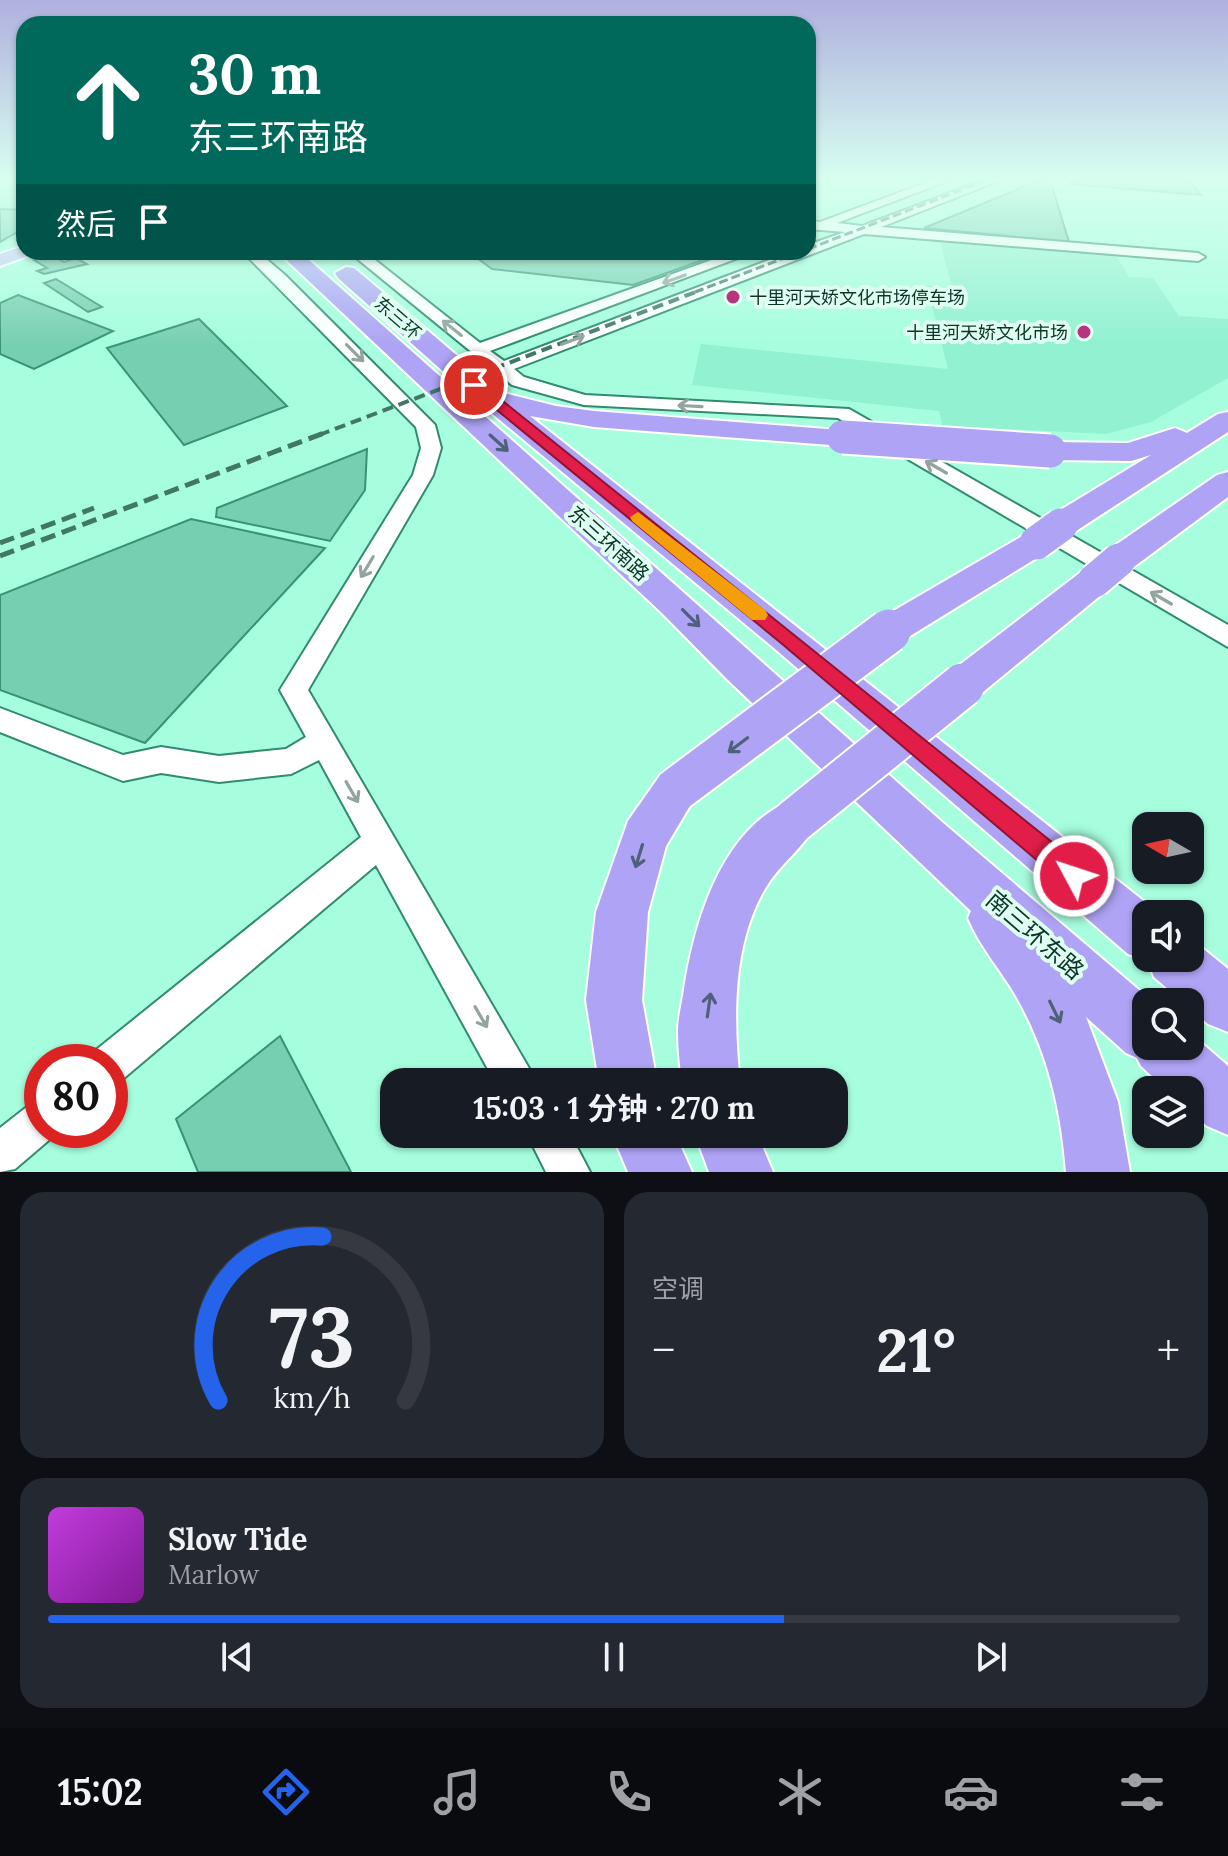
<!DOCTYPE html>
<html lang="zh">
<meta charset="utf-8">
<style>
:root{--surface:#171b24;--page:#242831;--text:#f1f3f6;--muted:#9ea1a6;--line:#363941;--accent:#2563eb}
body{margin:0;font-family:Lora,"Noto Sans SC",serif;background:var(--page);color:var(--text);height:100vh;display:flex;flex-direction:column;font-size:30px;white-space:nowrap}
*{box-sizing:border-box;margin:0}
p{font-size:26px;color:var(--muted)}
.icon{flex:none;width:44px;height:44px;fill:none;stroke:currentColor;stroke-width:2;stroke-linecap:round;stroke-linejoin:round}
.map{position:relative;height:1172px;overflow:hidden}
.drawer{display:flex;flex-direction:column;gap:20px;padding:20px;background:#0d0f14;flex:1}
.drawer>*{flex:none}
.top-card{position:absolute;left:16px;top:16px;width:800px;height:244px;border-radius:24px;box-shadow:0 2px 6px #0004;background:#00695c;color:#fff;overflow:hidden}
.needle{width:52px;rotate:279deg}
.controls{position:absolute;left:1132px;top:812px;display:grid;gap:16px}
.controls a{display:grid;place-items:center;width:72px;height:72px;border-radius:16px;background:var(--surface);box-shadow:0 2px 6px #0004;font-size:40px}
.speed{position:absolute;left:24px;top:1044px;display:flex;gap:16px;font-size:40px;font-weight:700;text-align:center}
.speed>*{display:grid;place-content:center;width:104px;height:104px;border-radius:50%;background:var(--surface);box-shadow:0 2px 6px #0004;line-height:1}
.speed .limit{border:12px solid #d22;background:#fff;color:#111}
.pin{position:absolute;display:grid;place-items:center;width:68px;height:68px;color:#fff;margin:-34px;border:4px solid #fff;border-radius:50%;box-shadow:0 2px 8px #0007}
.me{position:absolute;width:88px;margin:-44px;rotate:310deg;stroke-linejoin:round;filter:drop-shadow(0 0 6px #0008)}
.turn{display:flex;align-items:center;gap:28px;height:168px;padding:0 40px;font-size:36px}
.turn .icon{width:104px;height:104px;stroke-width:2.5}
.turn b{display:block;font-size:56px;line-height:68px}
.then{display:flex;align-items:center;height:76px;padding:0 40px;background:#0003;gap:16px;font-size:30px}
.big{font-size:60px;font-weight:700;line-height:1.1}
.drawer .card{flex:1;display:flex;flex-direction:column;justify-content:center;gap:12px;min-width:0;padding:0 28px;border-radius:24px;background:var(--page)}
.drawer .dial{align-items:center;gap:0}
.dial svg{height:208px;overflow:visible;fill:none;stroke:var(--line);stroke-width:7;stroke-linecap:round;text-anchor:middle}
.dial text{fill:var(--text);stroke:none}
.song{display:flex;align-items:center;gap:24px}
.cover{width:96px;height:96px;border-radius:12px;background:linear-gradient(135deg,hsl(290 70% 55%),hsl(290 70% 35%))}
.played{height:8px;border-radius:4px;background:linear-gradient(90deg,var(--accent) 65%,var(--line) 65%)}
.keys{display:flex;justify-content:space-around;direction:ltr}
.heat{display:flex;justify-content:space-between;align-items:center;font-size:44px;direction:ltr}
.drawer .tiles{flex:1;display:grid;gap:20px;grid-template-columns:1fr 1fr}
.card:last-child{grid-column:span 2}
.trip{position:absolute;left:380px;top:1068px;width:468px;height:80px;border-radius:24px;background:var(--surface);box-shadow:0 2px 6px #0004;font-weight:700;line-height:80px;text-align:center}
.tab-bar{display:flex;height:128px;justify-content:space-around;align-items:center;background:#090b0e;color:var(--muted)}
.tab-bar .icon{width:56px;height:56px}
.tab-bar .selected{color:var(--accent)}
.tab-bar b{font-size:36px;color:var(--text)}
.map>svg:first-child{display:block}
</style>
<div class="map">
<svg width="1228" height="1172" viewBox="0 0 1228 1172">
<rect width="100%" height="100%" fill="#a6fede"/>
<path fill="#91f1d0" d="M0,181H24V236L0,244Z
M940,242L1106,254L1118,258L1129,277L1153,278L1179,316L1228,319V378L1151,422L1106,434L943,426L939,411L692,385L701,344L948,369L927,286L952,287Z"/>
<path fill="#77cfb1" stroke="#389276" stroke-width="2" d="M1040,180H1050L1069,242L924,228Z
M1069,180H1189L1201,195L1071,184Z
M0,209L24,210V228L0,242Z
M469,252H725L633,285L492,269Z
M51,255L64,262L76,258L87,264L44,274L37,271L47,268L34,260Z
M56,279L102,307L88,312L44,283Z
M18,295L113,331L34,369L0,354V303Z
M199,319L287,406L184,445L107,348Z
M367,449L365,490L330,541L216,517L217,508Z
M191,519L325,548L145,743L0,690V595Z
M280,1036L351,1172H198L176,1119Z"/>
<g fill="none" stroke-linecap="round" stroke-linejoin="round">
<g stroke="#308b70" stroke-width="4">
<path id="minor" d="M933,180H950L837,223L862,226L984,180H1001L881,227L1198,253L1205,257L1198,261L864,234L514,369L524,377L585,395L849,409L1228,625V647L838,418L584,405L512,385L349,252H365L480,343L734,252H754L490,351L504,361L790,252H808V245L845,232L808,229V221L820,222Z
M243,252H258L285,275L435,425L441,448L433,475L308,690L537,1082H495L376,865L124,1078L110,1083V1062H91L96,1050L361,837L319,760L291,774L219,782L161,773L123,781L0,732V708L123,755L161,747L219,756L286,749L306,737L280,690L413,475L421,448L416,427Z
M42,1100V1130H58L56,1134L15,1169L0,1172V1128L28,1106Z
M527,1134H570L590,1172H546Z"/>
</g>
<g stroke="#fff" stroke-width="4">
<path id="major" d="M24,246V252H32L30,255L0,266V254Z"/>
</g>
<g stroke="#fff" stroke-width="4">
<path id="highway" d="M278,252H300L942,822L1153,1002H1146V1046H1190V1033L1228,1066V1135L1207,1126L1190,1111V1090H1167L1141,1066L1137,1058L1126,1053L1086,1017L1118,1102L1130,1172H1066C1061,1109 1048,1052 1016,996C1001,970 980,947 968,918L971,911L727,679L663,614Z
M346,267L354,268L500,392L556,406L594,411L853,431L858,437L853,443L843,446L594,427L530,416L1160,914H1146V958H1190V938L1228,969V1032L1208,1024L1190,1008V1002H1183L1154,977L1148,961L1128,954L774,648L465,391L338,278L335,273Z
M1228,412V432L1073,533L1061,536L1049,533L1044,525L1049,517L1151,455L1131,461L1050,460L1039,457L1035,451L1039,445L1050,442L1128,443L1175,428L1187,433L1218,414Z
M1228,472V497L1131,569L1119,572L1107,569L1102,560L1107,551L1217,475Z
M1036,531L1048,535L1053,543L1048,551L902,641L889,645L876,641L870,631L876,621L1024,535Z
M1094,568L1107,572L1112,581L1107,590L977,697L963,701L949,697L943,685L949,673L1081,572Z
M677,768L693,774L700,789L666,846L648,912L642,1000L657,1082H599L586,1000L596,912L628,821L661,774Z
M794,799L811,805L817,821C806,846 783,861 768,884C732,940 733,1018 740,1082H682C680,1066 678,1049 678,1032C678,1018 682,1003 684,989C695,920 722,827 794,799Z
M612,1134H675L692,1172H628Z
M695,1134H757L773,1172H709Z"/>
</g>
<use href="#minor" fill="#fff" fill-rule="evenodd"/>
<use href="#major" fill="#cec8f8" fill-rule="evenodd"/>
<use href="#highway" fill="#aea3f4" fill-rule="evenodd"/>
<path stroke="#407765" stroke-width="3" stroke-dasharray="9 4" stroke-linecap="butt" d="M808,249L987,180
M695,292L800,252"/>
<path stroke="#407765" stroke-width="4" stroke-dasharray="11 6" stroke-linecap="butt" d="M319,435L701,290"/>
<path stroke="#407765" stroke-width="5" stroke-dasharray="15 7" stroke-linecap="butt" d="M0,543L94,508
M0,556L324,433"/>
<g stroke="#fff" stroke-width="37" stroke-linecap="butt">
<path id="highway-bridge-far1" d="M843,437L1050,451
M1036,543L1061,525
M1094,581L1119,560"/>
</g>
<g stroke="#fff" stroke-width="47" stroke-linecap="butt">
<path id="highway-bridge" d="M677,789L889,631
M794,821L963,685"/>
</g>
<use href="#highway-bridge-far1" stroke="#aea3f4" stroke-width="33"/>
<use href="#highway-bridge" stroke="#aea3f4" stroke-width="43"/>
</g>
<defs><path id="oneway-shaft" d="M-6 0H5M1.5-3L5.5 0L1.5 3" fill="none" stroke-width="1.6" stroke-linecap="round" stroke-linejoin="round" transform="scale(2)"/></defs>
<g stroke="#93a49f">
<use href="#oneway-shaft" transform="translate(674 279) rotate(160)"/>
<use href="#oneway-shaft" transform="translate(452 328) rotate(-142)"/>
<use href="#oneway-shaft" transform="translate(573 340) rotate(-21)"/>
<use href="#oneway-shaft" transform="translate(355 353) rotate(45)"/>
<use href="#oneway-shaft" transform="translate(690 406) rotate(-177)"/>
<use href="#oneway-shaft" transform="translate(936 467) rotate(-150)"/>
<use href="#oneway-shaft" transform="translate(367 567) rotate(121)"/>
<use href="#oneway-shaft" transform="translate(1161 598) rotate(-150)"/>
<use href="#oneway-shaft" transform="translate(352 792) rotate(60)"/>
<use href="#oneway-shaft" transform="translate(481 1017) rotate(60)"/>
</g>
<g stroke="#4e607a">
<use href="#oneway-shaft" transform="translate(499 443) rotate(42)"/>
<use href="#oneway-shaft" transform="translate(691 618) rotate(45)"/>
<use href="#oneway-shaft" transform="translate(738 745) rotate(143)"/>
<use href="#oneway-shaft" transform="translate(639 856) rotate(107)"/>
<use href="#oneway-shaft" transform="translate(709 1005) rotate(-82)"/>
<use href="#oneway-shaft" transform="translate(1055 1012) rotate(64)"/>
</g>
<linearGradient id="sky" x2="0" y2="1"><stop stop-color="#b0b0df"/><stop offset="0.52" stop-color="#d7fff0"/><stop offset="1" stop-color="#d7fff0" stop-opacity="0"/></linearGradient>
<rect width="1228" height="345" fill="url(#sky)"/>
<path fill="#e11d48" stroke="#92132f" stroke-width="2" d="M470,382H479L1083,867L1087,876L1083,885L1074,889L1066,885L781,643L470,388Z"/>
<path fill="#f59e0b" d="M638,512L765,610L768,615L765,620H752L632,521L630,517Z"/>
<g fill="#b7357f" stroke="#defff1" stroke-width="3">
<circle cx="733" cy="297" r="8"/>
<circle cx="1084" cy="332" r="8"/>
</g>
<g text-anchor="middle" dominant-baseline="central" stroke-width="8" stroke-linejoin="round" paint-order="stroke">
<g font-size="18" fill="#0e3429" stroke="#defff1" text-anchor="start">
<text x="749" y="297">十里河天娇文化市场停车场</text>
<text x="1068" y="332" text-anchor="end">十里河天娇文化市场</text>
</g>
<g font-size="18" fill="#0e3429" stroke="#defff1">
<text transform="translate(398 318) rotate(41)">东三环</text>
</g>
<g font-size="20" fill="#0e3429" stroke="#defff1">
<text transform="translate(609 543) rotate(42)">东三环南路</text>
</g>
<g font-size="24" fill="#0e3429" stroke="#defff1">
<text transform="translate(1035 935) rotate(41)">南三环东路</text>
</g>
</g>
</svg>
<div class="controls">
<a><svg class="needle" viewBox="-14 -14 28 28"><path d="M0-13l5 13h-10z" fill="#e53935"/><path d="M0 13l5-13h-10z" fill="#9ea1a6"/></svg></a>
<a><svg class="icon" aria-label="sound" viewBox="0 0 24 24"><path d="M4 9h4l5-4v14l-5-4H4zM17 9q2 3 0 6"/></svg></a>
<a><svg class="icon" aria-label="search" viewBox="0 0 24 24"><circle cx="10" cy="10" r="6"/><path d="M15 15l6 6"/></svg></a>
<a><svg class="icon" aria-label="layers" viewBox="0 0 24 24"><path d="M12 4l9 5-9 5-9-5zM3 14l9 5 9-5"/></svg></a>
</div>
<div class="speed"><div class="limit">80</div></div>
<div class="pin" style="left:474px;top:385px;background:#d93025"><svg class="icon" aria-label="arrive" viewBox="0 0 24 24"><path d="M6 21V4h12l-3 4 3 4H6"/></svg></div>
<svg class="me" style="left:1074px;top:876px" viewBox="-20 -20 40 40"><circle r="17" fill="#e11d48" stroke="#fff" stroke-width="3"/><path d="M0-11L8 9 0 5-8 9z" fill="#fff"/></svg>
<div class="trip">15:03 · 1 分钟 · 270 m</div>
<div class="top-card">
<div class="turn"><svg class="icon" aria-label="ahead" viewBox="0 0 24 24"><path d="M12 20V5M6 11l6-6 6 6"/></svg><div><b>30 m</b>东三环南路</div></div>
<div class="then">然后<svg class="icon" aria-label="arrive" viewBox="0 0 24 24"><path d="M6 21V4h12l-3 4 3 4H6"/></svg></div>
</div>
</div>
<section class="drawer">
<div class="tiles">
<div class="card dial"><svg viewBox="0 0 100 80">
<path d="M14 69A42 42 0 1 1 86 69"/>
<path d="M14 69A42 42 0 0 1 54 6" stroke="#2563eb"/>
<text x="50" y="56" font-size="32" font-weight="700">73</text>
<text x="50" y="72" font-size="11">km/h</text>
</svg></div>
<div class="card"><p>空调</p>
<div class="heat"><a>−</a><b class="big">21°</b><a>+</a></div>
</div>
<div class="card">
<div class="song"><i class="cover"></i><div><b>Slow Tide</b><p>Marlow</p></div></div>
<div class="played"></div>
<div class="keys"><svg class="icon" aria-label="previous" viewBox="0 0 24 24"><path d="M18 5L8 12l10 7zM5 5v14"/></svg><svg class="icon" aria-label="pause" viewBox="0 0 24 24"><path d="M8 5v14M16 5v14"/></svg><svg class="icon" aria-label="next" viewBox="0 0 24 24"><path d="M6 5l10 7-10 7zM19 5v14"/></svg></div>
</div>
</div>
</section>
<nav class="tab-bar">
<b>15:02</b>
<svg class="icon selected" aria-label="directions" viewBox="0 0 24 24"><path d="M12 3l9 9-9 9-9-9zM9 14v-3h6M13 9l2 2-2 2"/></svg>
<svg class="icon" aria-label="music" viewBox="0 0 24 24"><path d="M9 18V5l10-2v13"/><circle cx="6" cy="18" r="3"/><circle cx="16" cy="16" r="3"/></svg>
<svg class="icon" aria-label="phone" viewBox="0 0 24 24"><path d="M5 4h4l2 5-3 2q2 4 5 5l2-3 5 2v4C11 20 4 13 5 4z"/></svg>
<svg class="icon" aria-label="climate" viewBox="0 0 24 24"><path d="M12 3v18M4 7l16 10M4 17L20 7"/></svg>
<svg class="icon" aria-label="car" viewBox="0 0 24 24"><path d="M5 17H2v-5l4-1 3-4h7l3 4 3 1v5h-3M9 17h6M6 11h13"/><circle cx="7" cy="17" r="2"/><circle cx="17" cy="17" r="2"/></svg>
<svg class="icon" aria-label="filters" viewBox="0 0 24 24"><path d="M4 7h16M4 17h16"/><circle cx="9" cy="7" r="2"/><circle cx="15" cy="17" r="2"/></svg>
</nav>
